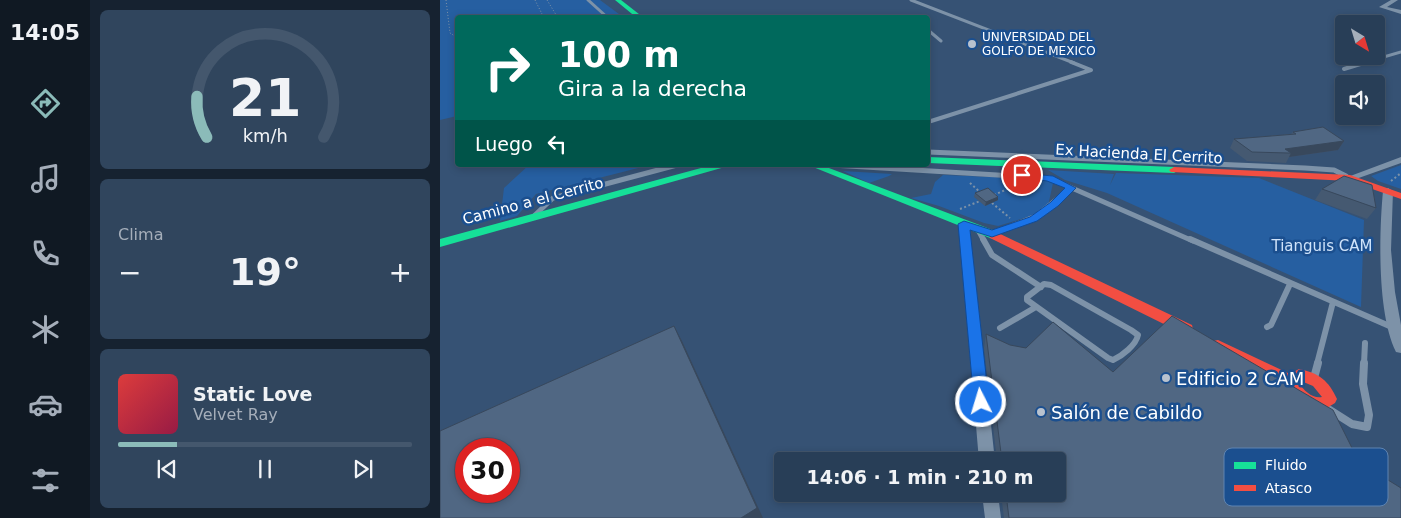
<!DOCTYPE html>
<html lang="es">
<meta charset="utf-8">
<style>
:root{--surface:#283e57;--page:#30455d;--text:#f1f3f6;--muted:#a5aeba;--line:#44576d;--accent:#8bbbb9}
body{margin:0;font-family:"DejaVu Sans",sans-serif;background:var(--page);color:var(--text);height:100vh;display:flex;flex-direction:column;font-size:19px;white-space:nowrap}
*{box-sizing:border-box;margin:0}
p{font-size:16px;color:var(--muted)}
.icon{flex:none;width:28px;height:28px;fill:none;stroke:currentColor;stroke-width:2;stroke-linecap:round;stroke-linejoin:round}
.map{position:relative;flex:1;overflow:hidden}
.side{display:flex;flex-direction:column;gap:10px;padding:10px;background:#162230;width:350px}
.side>*{flex:none}
.hud{position:absolute;left:15px;top:15px;width:475px;height:152px;border-radius:5px;box-shadow:0 2px 8px #0003,0 0 0 1px var(--line);background:#00695c;color:#fff;overflow:hidden}
.needle{width:32px;rotate:142deg}
.tools{position:absolute;left:895px;top:15px;display:grid;gap:10px}
.tools a{display:grid;place-items:center;width:50px;height:50px;border-radius:5px;background:var(--surface);box-shadow:0 2px 8px #0003,0 0 0 1px var(--line);font-size:25px}
.speed{position:absolute;left:15px;top:438px;display:flex;gap:10px;font-size:25px;font-weight:700;text-align:center}
.speed>*{display:grid;place-content:center;width:65px;height:65px;border-radius:50%;background:var(--surface);box-shadow:0 2px 8px #0003,0 0 0 1px var(--line);line-height:1}
.speed .limit{border:8px solid #d22;background:#fff;color:#111}
.pin{position:absolute;display:grid;place-items:center;width:42px;height:42px;color:#fff;margin:-21px;border:2px solid #fff;border-radius:50%;box-shadow:0 1px 5px #0007}
.me{position:absolute;width:55px;margin:-28px;rotate:355deg;stroke-linejoin:round;filter:drop-shadow(0 0 4px #0008)}
.turn{display:flex;align-items:center;gap:18px;height:105px;padding:0 20px;font-size:22px}
.turn .icon{width:65px;height:65px;stroke-width:2.5}
.turn b{display:block;font-size:35px;line-height:42px}
.then{display:flex;align-items:center;height:48px;padding:0 20px;background:#0003;gap:10px;font-size:19px}
.big{font-size:38px;font-weight:700;line-height:1.1}
.side .widget{flex:1;display:flex;flex-direction:column;justify-content:center;gap:8px;min-width:0;padding:0 18px;border-radius:8px;background:var(--page)}
.side .dial{align-items:center;gap:0}
.dial svg{height:130px;overflow:visible;fill:none;stroke:var(--line);stroke-width:7;stroke-linecap:round;text-anchor:middle}
.dial text{fill:var(--text);stroke:none}
.song{display:flex;align-items:center;gap:15px}
.cover{width:60px;height:60px;border-radius:8px;background:linear-gradient(135deg,hsl(0 70% 55%),hsl(340 70% 35%))}
.played{height:5px;border-radius:2px;background:linear-gradient(90deg,var(--accent) 20%,var(--line) 20%)}
.keys{display:flex;justify-content:space-around;direction:ltr}
.heat{display:flex;justify-content:space-between;align-items:center;font-size:28px;direction:ltr}
.trip{position:absolute;left:334px;top:452px;width:292px;height:50px;border-radius:5px;background:var(--surface);box-shadow:0 2px 8px #0003,0 0 0 1px var(--line);font-weight:700;line-height:50px;text-align:center}
main{display:flex;flex:1;min-height:0}
.menu{display:flex;flex-direction:column;width:90px;justify-content:space-around;align-items:center;background:#101923;color:var(--muted)}
.menu .icon{width:35px;height:35px}
.menu .current{color:var(--accent)}
.menu b{font-size:22px;color:var(--text)}
.map>svg:first-child{display:block}
</style>
<main>
<nav class="menu">
<b>14:05</b>
<svg class="icon current" aria-label="directions" viewBox="0 0 24 24"><path d="M12 3l9 9-9 9-9-9zM9 14v-3h6M13 9l2 2-2 2"/></svg>
<svg class="icon" aria-label="music" viewBox="0 0 24 24"><path d="M9 18V5l10-2v13"/><circle cx="6" cy="18" r="3"/><circle cx="16" cy="16" r="3"/></svg>
<svg class="icon" aria-label="phone" viewBox="0 0 24 24"><path d="M5 4h4l2 5-3 2q2 4 5 5l2-3 5 2v4C11 20 4 13 5 4z"/></svg>
<svg class="icon" aria-label="climate" viewBox="0 0 24 24"><path d="M12 3v18M4 7l16 10M4 17L20 7"/></svg>
<svg class="icon" aria-label="car" viewBox="0 0 24 24"><path d="M5 17H2v-5l4-1 3-4h7l3 4 3 1v5h-3M9 17h6M6 11h13"/><circle cx="7" cy="17" r="2"/><circle cx="17" cy="17" r="2"/></svg>
<svg class="icon" aria-label="filters" viewBox="0 0 24 24"><path d="M4 7h16M4 17h16"/><circle cx="9" cy="7" r="2"/><circle cx="15" cy="17" r="2"/></svg>
</nav>
<section class="side">
<div class="widget dial"><svg viewBox="0 0 100 80">
<path d="M14 69A42 42 0 1 1 86 69"/>
<path d="M14 69A42 42 0 0 1 8 44" stroke="#8bbbb9"/>
<text x="50" y="56" font-size="32" font-weight="700">21</text>
<text x="50" y="72" font-size="11">km/h</text>
</svg></div>
<div class="widget"><p>Clima</p>
<div class="heat"><a>−</a><b class="big">19°</b><a>+</a></div>
</div>
<div class="widget">
<div class="song"><i class="cover"></i><div><b>Static Love</b><p>Velvet Ray</p></div></div>
<div class="played"></div>
<div class="keys"><svg class="icon" aria-label="previous" viewBox="0 0 24 24"><path d="M18 5L8 12l10 7zM5 5v14"/></svg><svg class="icon" aria-label="pause" viewBox="0 0 24 24"><path d="M8 5v14M16 5v14"/></svg><svg class="icon" aria-label="next" viewBox="0 0 24 24"><path d="M6 5l10 7-10 7zM19 5v14"/></svg></div>
</div>
</section>
<div class="map">
<svg width="961" height="518" viewBox="0 0 961 518">
<rect width="100%" height="100%" fill="#365274"/>
<path fill="#265fa1" d="M0,0H160L183,17L18,18L17,116L0,120Z
M89,165H210L96,194L77,216L60,221L64,188Z
M961,165V189L938,181L931,176Z
M608,170L674,174L670,185L676,173L819,178L924,220L921,307L667,193L625,180Z
M403,171L452,174L449,176L429,183Z
M503,175L604,179L613,183L608,206L594,215L558,226L544,223L499,206L471,198L491,194L495,182Z"/>
<g fill="none" stroke-linecap="round" stroke-linejoin="round">
<path stroke="#7d92a8" stroke-width="1" stroke-dasharray="1 2" stroke-linecap="butt" d="M6,0L10,33L18,38
M95,0L103,16L101,18
M107,0L118,18"/>
<path stroke="#7d92a8" stroke-width="2" stroke-dasharray="2 2.5" stroke-linecap="butt" d="M951,181L961,173
M530,183L541,193
M554,195L574,186
M552,203L570,218
M520,209L540,201"/>
<path stroke="#7d92a8" stroke-width="3" d="M148,0L168,18
M471,0L634,63
M488,30L501,41
M923,63L961,52"/>
<path stroke="#7d92a8" stroke-width="4" d="M904,69L927,62
M488,122L651,70L631,62"/>
<path stroke="#7d92a8" stroke-width="5" d="M488,152L865,168L894,170L906,176
M392,165L609,178L753,241
M95,215L113,198L237,165
M538,230L544,241
M554,233L596,216L631,188"/>
<path stroke="#7d92a8" stroke-width="6" d="M543,239L552,255L601,287
M750,239L954,328L961,329
M604,284L611,285L691,330L698,335C696,345 682,356 673,360L668,358L587,300V297Z
M827,327L831,325L850,284
M560,328L596,307
M877,364L893,302
M924,364L925,343"/>
<path stroke="#7d92a8" stroke-width="8" d="M874,378L878,363
M890,410L912,424L927,427L929,415L923,384L924,363"/>
<path fill="#7d92a8" fill-rule="evenodd" d="M951,0H958L947,7L961,10V14L939,7Z
M961,157V163L913,180H907L905,178Z
M948,188L953,191L951,250L955,292L961,325V353L956,352C937,314 939,233 943,191Z
M524,221L529,224L555,461H539L519,224Z
M542,494H558L561,518H545Z"/>
<path fill="#16e098" fill-rule="evenodd" d="M175,0H181L204,18H197Z
M488,157L734,167L739,170L734,173L488,163Z
M272,165H287L285,167L0,247V239Z
M368,165H381L558,232L559,235L554,239L550,238Z"/>
<path fill="#f24e42" fill-rule="evenodd" d="M734,167L910,175L961,193V199L909,181L731,172L729,170Z
M554,231L752,325L753,329L752,333L747,334L742,333L550,238L549,235L550,232Z
M778,340L850,374L859,369C879,373 889,381 897,399L895,403L882,411C865,407 853,401 846,385L773,349L771,345L773,341ZM861,381L873,386L882,397C873,399 864,391 859,383Z"/>
</g>
<path fill="#455971" d="M853,132L904,141L898,150L849,157L846,163L807,161L790,148L794,139L851,134Z
M882,189L936,208L927,219L875,200Z
M535,193L558,200L545,206L534,197Z
M546,334L570,345L673,372L919,462L961,518H564L561,494H618V461H557L544,348Z"/>
<path fill="#38485c" d="M904,141L898,150L849,157L851,153L845,149Z
M558,197V200L545,206L546,202Z
M234,326L242,341L323,518H301Z"/>
<path fill="#506783" stroke="#38485c" fill-rule="evenodd" d="M883,127L904,141L845,149L851,153H848L812,152L794,139L856,134L853,132Z
M904,176L932,185L936,208L882,189Z
M548,188L558,197L546,202L535,193Z
M732,316L893,410L919,462L961,488V518H569L566,494H618V461H562L546,334L570,345L586,348L613,322L673,372Z
M234,326L317,508L301,518H0V431ZM26,449H69V491H26Z"/>
<path fill="#1a73e8" stroke="#114b97" d="M579,173L613,176L636,188L618,206L597,221L552,237L530,230L549,402L546,407L541,408L536,407L534,402L518,224L524,221L552,230L590,217L611,202L625,188L607,181L579,177Z"/>
<g fill="#b9c2ce" stroke="#1b4f8f" stroke-width="2">
<circle cx="532" cy="44" r="5"/>
<circle cx="726" cy="378" r="5"/>
<circle cx="601" cy="412" r="5"/>
</g>
<g text-anchor="middle" dominant-baseline="central" stroke-width="5" stroke-linejoin="round" paint-order="stroke">
<g font-size="12" fill="#fff" stroke="#1b4f8f" text-anchor="start">
<text x="542" y="37">UNIVERSIDAD DEL<tspan x="542" dy="14">GOLFO DE MEXICO</tspan></text>
</g>
<g font-size="15" fill="#fff" stroke="#1b4f8f">
<text transform="translate(699 154) rotate(3)">Ex Hacienda El Cerrito</text>
<text transform="translate(93 201) rotate(-15)">Camino a el Cerrito</text>
</g>
<g font-size="15" fill="#cfe3fa" stroke="#1b4f8f">
<text x="882" y="246">Tianguis CAM</text>
</g>
<g font-size="18" fill="#fff" stroke="#1b4f8f" text-anchor="start">
<text x="736" y="378">Edificio 2 CAM</text>
<text x="611" y="412">Salón de Cabildo</text>
</g>
</g>
<rect x="784" y="448" width="164" height="58" rx="8" fill="#1b4f8f" stroke="#5f84b1" stroke-width="1"/>
<rect x="794" y="462" width="22" height="7" fill="#16e098"/>
<rect x="794" y="485" width="22" height="6" fill="#f24e42"/>
<g font-size="14" fill="#fff">
<text x="825" y="470">Fluido</text>
<text x="825" y="493">Atasco</text>
</g>
</svg>
<div class="tools">
<a><svg class="needle" viewBox="-14 -14 28 28"><path d="M0-13l5 13h-10z" fill="#e53935"/><path d="M0 13l5-13h-10z" fill="#a5aeba"/></svg></a>
<a><svg class="icon" aria-label="sound" viewBox="0 0 24 24"><path d="M4 9h4l5-4v14l-5-4H4zM17 9q2 3 0 6"/></svg></a>
</div>
<div class="speed"><div class="limit">30</div></div>
<div class="pin" style="left:582px;top:175px;background:#d93025"><svg class="icon" aria-label="arrive" viewBox="0 0 24 24"><path d="M6 21V4h12l-3 4 3 4H6"/></svg></div>
<svg class="me" style="left:541px;top:402px" viewBox="-20 -20 40 40"><circle r="17" fill="#1a73e8" stroke="#fff" stroke-width="3"/><path d="M0-11L8 9 0 5-8 9z" fill="#fff"/></svg>
<div class="trip">14:06 · 1 min · 210 m</div>
<div class="hud">
<div class="turn"><svg class="icon" aria-label="right" viewBox="0 0 24 24"><path d="M7 20v-9h11M14 6l5 5-5 5"/></svg><div><b>100 m</b>Gira a la derecha</div></div>
<div class="then">Luego<svg class="icon" aria-label="left" viewBox="0 0 24 24"><path d="M17 20v-9H6M10 6l-5 5 5 5"/></svg></div>
</div>
</div>
</main>
